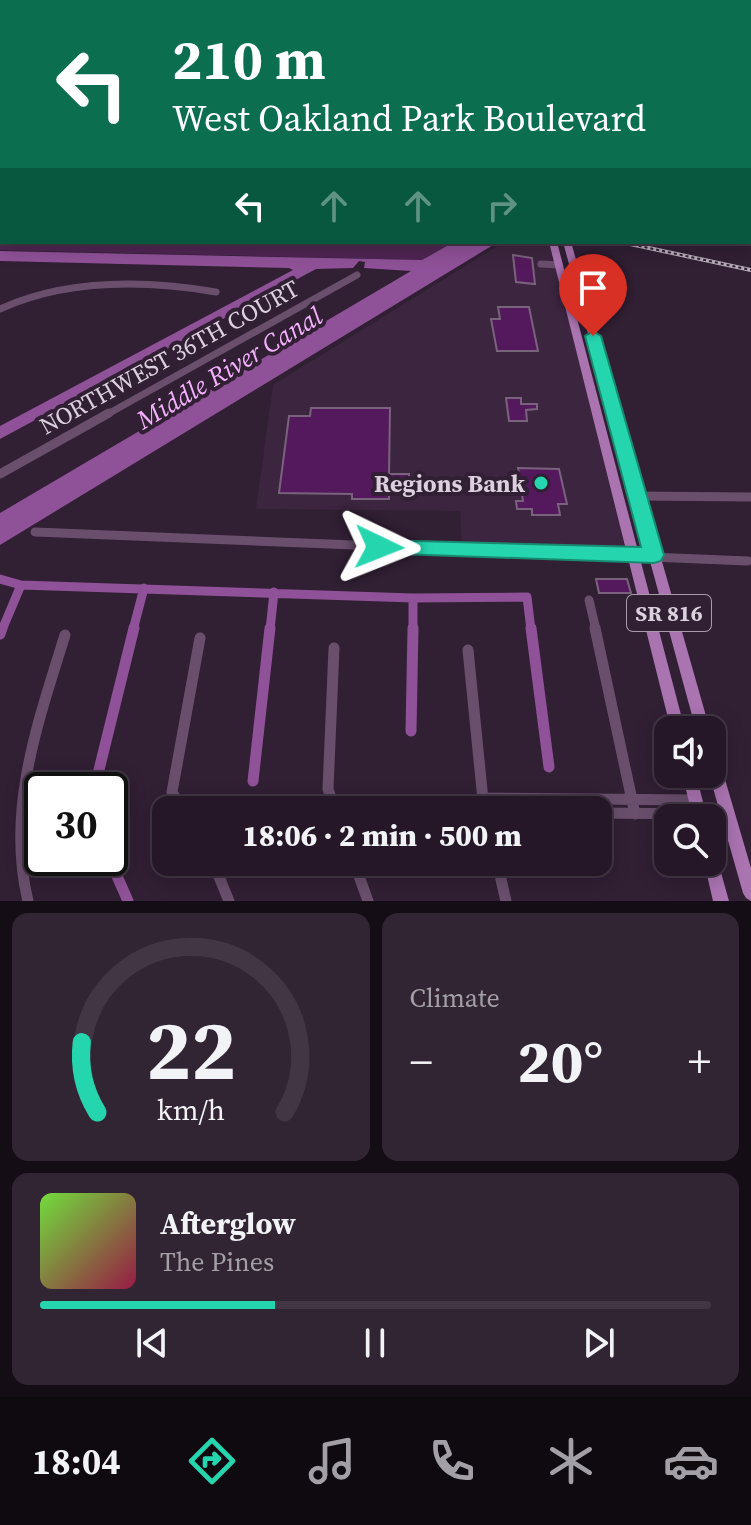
<!DOCTYPE html>
<meta charset="utf-8">
<style>
:root{--surface:#251727;--page:#312433;--text:#f1f3f6;--muted:#a39fa7;--line:#423644;--accent:#25d5ae}
body{margin:0;font-family:"Source Serif 4",serif;background:var(--page);color:var(--text);height:100vh;display:flex;flex-direction:column;font-size:30px;white-space:nowrap}
*{box-sizing:border-box;margin:0}
p{font-size:26px;color:var(--muted)}
.icon{flex:none;width:44px;height:44px;fill:none;stroke:currentColor;stroke-width:2;stroke-linecap:round;stroke-linejoin:round}
.map{position:relative;height:901px;overflow:hidden}
.sheet{display:flex;flex-direction:column;gap:12px;padding:12px;background:#140d15;flex:1}
.sheet>*{flex:none}
.hud{position:absolute;left:0px;top:0px;width:752px;height:244px;box-shadow:0 4px 20px #0003,0 0 0 2px var(--line);background:#0b6e4f;color:#fff;overflow:hidden}
.buttons{position:absolute;left:654px;top:716px;display:grid;gap:16px}
.buttons a{display:grid;place-items:center;width:72px;height:72px;border-radius:16px;background:var(--surface);box-shadow:0 4px 20px #0003,0 0 0 2px var(--line);font-size:40px}
.speed{position:absolute;left:24px;top:772px;display:flex;gap:16px;font-size:40px;font-weight:700;text-align:center}
.speed>*{display:grid;place-content:center;width:104px;height:104px;border-radius:50%;background:var(--surface);box-shadow:0 4px 20px #0003,0 0 0 2px var(--line);line-height:1}
.speed .limit{border:4px solid #111;border-radius:12px;background:#fff;color:#111}
.pin{position:absolute;display:grid;place-items:center;width:68px;height:68px;color:#fff;margin:-82px -34px;border-radius:50% 50% 50% 0;rotate:-45deg;box-shadow:0 0 8px #0007}
.pin .icon{rotate:45deg}
.me{position:absolute;width:88px;margin:-44px;rotate:92deg;stroke-linejoin:round;filter:drop-shadow(0 0 6px #0008)}
.turn{display:flex;align-items:center;gap:28px;height:168px;padding:0 40px;font-size:36px}
.turn .icon{width:104px;height:104px;stroke-width:2.5}
.turn b{display:block;font-size:56px;line-height:68px}
.lanes{display:flex;align-items:center;height:76px;padding:0 40px;background:#0003;justify-content:center;gap:40px;direction:ltr}
.lanes .off{opacity:.35}
.big{font-size:60px;font-weight:800;line-height:1.1}
.sheet .tile{flex:1;display:flex;flex-direction:column;justify-content:center;gap:12px;min-width:0;padding:0 28px;border-radius:16px;background:var(--page)}
.sheet .dial{align-items:center;gap:0}
.dial svg{height:208px;overflow:visible;fill:none;stroke:var(--line);stroke-width:7;stroke-linecap:round;text-anchor:middle}
.dial text{fill:var(--text);stroke:none}
.song{display:flex;align-items:center;gap:24px}
.cover{width:96px;height:96px;border-radius:12px;background:linear-gradient(135deg,hsl(100 70% 55%),hsl(340 70% 35%))}
.played{height:8px;border-radius:4px;background:linear-gradient(90deg,var(--accent) 35%,var(--line) 35%)}
.keys{display:flex;justify-content:space-around;direction:ltr}
.heat{display:flex;justify-content:space-between;align-items:center;font-size:44px;direction:ltr}
.sheet .tiles{flex:1;display:grid;gap:12px;grid-template-columns:1fr 1fr}
.tile:last-child{grid-column:span 2}
.trip{position:absolute;left:152px;top:796px;width:460px;height:80px;border-radius:16px;background:var(--surface);box-shadow:0 4px 20px #0003,0 0 0 2px var(--line);font-weight:800;line-height:80px;text-align:center}
.tab-bar{display:flex;height:128px;justify-content:space-around;align-items:center;background:#0f0910;color:var(--muted)}
.tab-bar .icon{width:56px;height:56px}
.tab-bar .current{color:var(--accent)}
.tab-bar b{font-size:36px;color:var(--text)}
.map>svg:first-child{display:block}
</style>
<div class="map">
<svg width="751" height="901" viewBox="0 0 751 901">
<rect width="100%" height="100%" fill="#311f34"/>
<path fill="#3c253f" d="M504,242H550L625,549L462,547L460,511L256,509L273,385Z"/>
<path fill="#4d2552" d="M0,113L2,242H454L422,260L0,250Z"/>
<path fill="#8f5197" d="M454,242H498L0,545V513L411,271L364,268L365,262L359,261L353,268L316,269L0,439V426L293,270L289,268L0,261V251L422,260Z"/>
<g fill="none" stroke-linecap="round" stroke-linejoin="round">
<path stroke="#8f5197" stroke-width="9" d="M0,579L21,585L2,630
M21,585L413,598L527,597L531,630
M133,630L144,588
M270,630L274,592
M413,630V598"/>
<path stroke="#8f5197" stroke-width="11" d="M531,628L549,767
M0,634L2,628
M411,731L413,628
M253,781L270,628
M94,790L134,628
M109,858L128,901"/>
</g>
<path fill="#54195c" stroke="#79637c" stroke-width="2" d="M513,255L532,258L535,284L516,282Z
M498,307H529L538,351H497L491,319H500Z
M506,398H521V404H537V409L526,410L527,421H509Z
M311,408H390L389,474H409V494L389,493V499H352V494L279,493L289,416H310Z
M518,468L559,469L567,504H558L560,515H532V509H517L516,501H523Z
M596,579H627L631,593H599Z"/>
<g fill="none" stroke-linecap="round" stroke-linejoin="round">
<path stroke="#694f6c" stroke-width="4" d="M70,2L79,0"/>
<path stroke="#694f6c" stroke-width="7" d="M541,264L559,265
M0,309C66,279 145,280 216,292
M106,415L357,275"/>
<path stroke="#694f6c" stroke-width="9" d="M0,474L109,413
M637,496L751,497
M35,532L748,561
M589,600L596,630"/>
<path stroke="#694f6c" stroke-width="11" d="M595,628L635,814
M334,648L328,789L335,810
M468,650L484,810
M481,798L696,800
M183,810L172,792L200,638
M598,813L699,814
M213,862L229,901
M354,862L368,901
M497,862L506,901
M28,901C6,810 38,722 65,635"/>
<path fill="#aa74b1" fill-rule="evenodd" d="M490,0H494V2H490Z
M498,0H502L503,2H499Z
M0,9H2V11H0Z
M750,19H751V23H750Z
M549,242H557L685,730H671Z
M563,242H571L710,730H696Z
M712,753L717,755L719,759L751,868V901L746,898L743,893L709,774H712Z
M682,774H696L707,818H693Z
M712,855L716,857L718,862L729,901H713L704,862H712Z"/>
<path fill="#c383cc" fill-rule="evenodd" d="M0,40H2V44H0Z
M0,49H2V53H0Z
M750,193H751V197H750Z
M750,211H751V215H750Z
M750,226H751V230H750Z"/>
<g stroke="#b7aab9" stroke-width="4">
<path id="rail" d="M621,242L751,270"/>
</g>
<use href="#rail" stroke="#311f34" stroke-width="2" stroke-dasharray="3" stroke-linecap="butt"/>
</g>
<path fill="#25d5ae" stroke="#188a71" stroke-width="2" d="M593,331L601,336L664,555L661,561L654,563L372,553L369,547L372,542L379,540L641,547L585,336Z"/>
<circle fill="#25d5ae" stroke="#311f34" stroke-width="3" cx="541" cy="483" r="8"/>
<g text-anchor="middle" dominant-baseline="central" stroke-width="8" stroke-linejoin="round" paint-order="stroke">
<rect fill="#311f34" stroke="#a99bab" stroke-width="2" x="627" y="595" width="84" height="36" rx="6"/>
<g font-size="22" font-weight="bold" fill="#dcd0de">
<text x="669" y="613">SR 816</text>
</g>
<g font-size="24" fill="#dcd0de" stroke="#311f34">
<text transform="translate(169 357) rotate(-29)">NORTHWEST 36TH COURT</text>
</g>
<g font-size="24" font-weight="bold" fill="#dcd0de" stroke="#311f34" text-anchor="end">
<text x="525" y="483">Regions Bank</text>
</g>
<g font-size="26" font-style="italic" fill="#f4b1fd" stroke="#311f34">
<text transform="translate(229 368) rotate(-31)">Middle River Canal</text>
</g>
</g>
</svg>
<div class="buttons">
<a><svg class="icon" aria-label="sound" viewBox="0 0 24 24"><path d="M4 9h4l5-4v14l-5-4H4zM17 9q2 3 0 6"/></svg></a>
<a><svg class="icon" aria-label="search" viewBox="0 0 24 24"><circle cx="10" cy="10" r="6"/><path d="M15 15l6 6"/></svg></a>
</div>
<div class="speed"><div class="limit">30</div></div>
<div class="pin" style="left:593px;top:336px;background:#d93025"><svg class="icon" aria-label="arrive" viewBox="0 0 24 24"><path d="M6 21V4h12l-3 4 3 4H6"/></svg></div>
<svg class="me" style="left:379px;top:547px" viewBox="-20 -20 40 40"><path d="M0-17L14 15 0 8-14 15z" fill="#25d5ae" stroke="#fff" stroke-width="4"/></svg>
<div class="trip">18:06 · 2 min · 500 m</div>
<div class="hud">
<div class="turn"><svg class="icon" aria-label="left" viewBox="0 0 24 24"><path d="M17 20v-9H6M10 6l-5 5 5 5"/></svg><div><b>210 m</b>West Oakland Park Boulevard</div></div>
<div class="lanes"><svg class="icon" aria-label="left" viewBox="0 0 24 24"><path d="M17 20v-9H6M10 6l-5 5 5 5"/></svg><svg class="icon off" aria-label="ahead" viewBox="0 0 24 24"><path d="M12 20V5M6 11l6-6 6 6"/></svg><svg class="icon off" aria-label="ahead" viewBox="0 0 24 24"><path d="M12 20V5M6 11l6-6 6 6"/></svg><svg class="icon off" aria-label="right" viewBox="0 0 24 24"><path d="M7 20v-9h11M14 6l5 5-5 5"/></svg></div>
</div>
</div>
<section class="sheet">
<div class="tiles">
<div class="tile dial"><svg viewBox="0 0 100 80">
<path d="M14 69A42 42 0 1 1 86 69"/>
<path d="M14 69A42 42 0 0 1 8 42" stroke="#25d5ae"/>
<text x="50" y="56" font-size="32" font-weight="700">22</text>
<text x="50" y="72" font-size="11">km/h</text>
</svg></div>
<div class="tile"><p>Climate</p>
<div class="heat"><a>−</a><b class="big">20°</b><a>+</a></div>
</div>
<div class="tile">
<div class="song"><i class="cover"></i><div><b>Afterglow</b><p>The Pines</p></div></div>
<div class="played"></div>
<div class="keys"><svg class="icon" aria-label="previous" viewBox="0 0 24 24"><path d="M18 5L8 12l10 7zM5 5v14"/></svg><svg class="icon" aria-label="pause" viewBox="0 0 24 24"><path d="M8 5v14M16 5v14"/></svg><svg class="icon" aria-label="next" viewBox="0 0 24 24"><path d="M6 5l10 7-10 7zM19 5v14"/></svg></div>
</div>
</div>
</section>
<nav class="tab-bar">
<b>18:04</b>
<svg class="icon current" aria-label="directions" viewBox="0 0 24 24"><path d="M12 3l9 9-9 9-9-9zM9 14v-3h6M13 9l2 2-2 2"/></svg>
<svg class="icon" aria-label="music" viewBox="0 0 24 24"><path d="M9 18V5l10-2v13"/><circle cx="6" cy="18" r="3"/><circle cx="16" cy="16" r="3"/></svg>
<svg class="icon" aria-label="phone" viewBox="0 0 24 24"><path d="M5 4h4l2 5-3 2q2 4 5 5l2-3 5 2v4C11 20 4 13 5 4z"/></svg>
<svg class="icon" aria-label="climate" viewBox="0 0 24 24"><path d="M12 3v18M4 7l16 10M4 17L20 7"/></svg>
<svg class="icon" aria-label="car" viewBox="0 0 24 24"><path d="M5 17H2v-5l4-1 3-4h7l3 4 3 1v5h-3M9 17h6M6 11h13"/><circle cx="7" cy="17" r="2"/><circle cx="17" cy="17" r="2"/></svg>
</nav>
